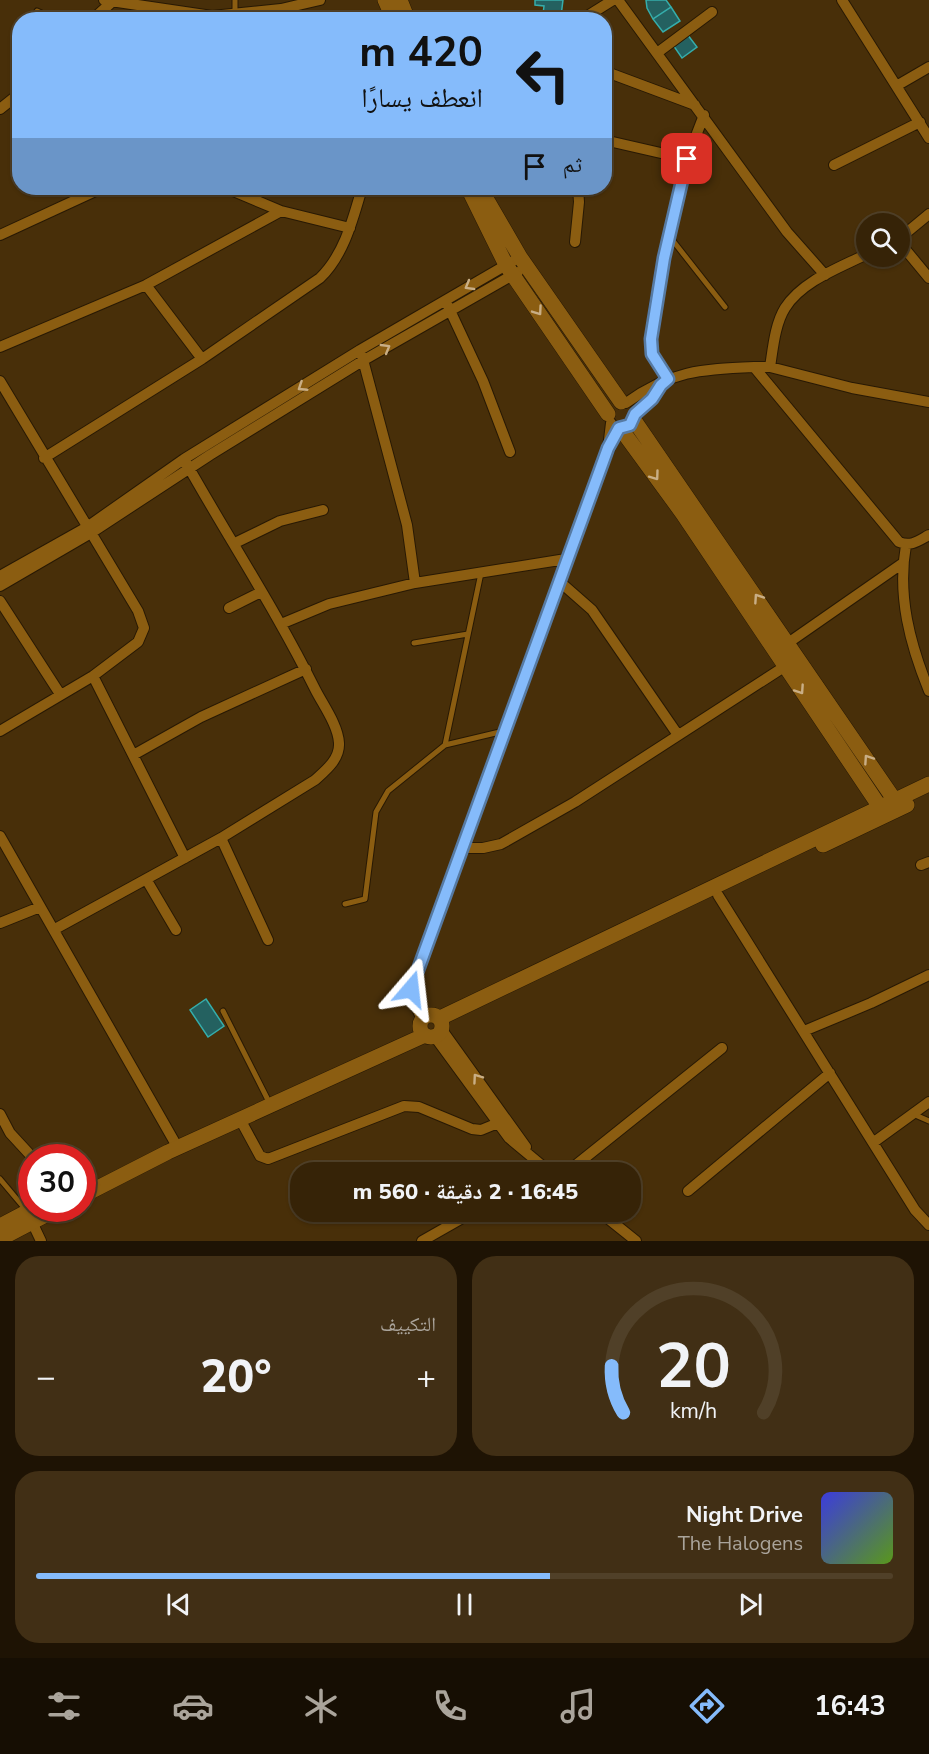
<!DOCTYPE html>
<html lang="ar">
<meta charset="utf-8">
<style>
:root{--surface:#362307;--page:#412f15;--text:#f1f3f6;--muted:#aaa49b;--line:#504028;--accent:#85bbfb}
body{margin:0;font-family:"Nunito Sans","Noto Naskh Arabic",sans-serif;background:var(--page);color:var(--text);direction:rtl;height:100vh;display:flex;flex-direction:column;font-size:22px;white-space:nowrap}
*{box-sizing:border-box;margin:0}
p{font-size:20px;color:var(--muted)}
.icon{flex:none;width:33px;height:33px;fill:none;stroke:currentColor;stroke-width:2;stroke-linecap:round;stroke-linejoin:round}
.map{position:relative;height:1241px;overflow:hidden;direction:ltr}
.sheet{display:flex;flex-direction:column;gap:15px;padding:15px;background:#1e1304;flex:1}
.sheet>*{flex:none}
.guide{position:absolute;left:12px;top:12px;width:600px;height:183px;border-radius:24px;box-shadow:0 2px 4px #0004,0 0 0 2px var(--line);direction:rtl;background:#85bbfb;color:#111;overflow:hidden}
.tools{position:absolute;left:856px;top:213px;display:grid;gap:12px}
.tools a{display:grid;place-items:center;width:54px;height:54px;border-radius:50%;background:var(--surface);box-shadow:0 2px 4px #0004,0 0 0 2px var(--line);font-size:30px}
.speed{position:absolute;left:18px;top:1144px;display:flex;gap:12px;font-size:30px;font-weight:700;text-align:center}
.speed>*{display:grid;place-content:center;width:78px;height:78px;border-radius:50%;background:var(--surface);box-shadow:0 2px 4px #0004,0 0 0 2px var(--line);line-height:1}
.speed .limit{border:9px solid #d22;background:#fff;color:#111}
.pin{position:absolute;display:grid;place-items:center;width:51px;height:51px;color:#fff;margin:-26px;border-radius:12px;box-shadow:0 3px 9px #0006}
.me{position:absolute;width:66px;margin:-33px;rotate:17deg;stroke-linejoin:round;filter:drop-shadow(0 0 4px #0008)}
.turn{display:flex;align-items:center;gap:21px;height:126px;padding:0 30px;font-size:27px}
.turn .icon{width:78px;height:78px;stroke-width:2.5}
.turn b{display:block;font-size:42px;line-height:51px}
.then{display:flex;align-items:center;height:57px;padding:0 30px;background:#0003;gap:12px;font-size:22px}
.big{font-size:45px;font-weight:800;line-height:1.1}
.sheet .widget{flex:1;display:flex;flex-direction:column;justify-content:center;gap:9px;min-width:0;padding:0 21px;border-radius:24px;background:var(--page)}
.sheet .dial{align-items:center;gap:0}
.dial svg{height:156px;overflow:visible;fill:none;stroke:var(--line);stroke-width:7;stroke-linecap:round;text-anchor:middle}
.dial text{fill:var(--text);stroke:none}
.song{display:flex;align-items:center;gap:18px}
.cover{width:72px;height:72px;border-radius:9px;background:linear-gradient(135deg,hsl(240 70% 55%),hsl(90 70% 35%))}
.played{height:6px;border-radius:3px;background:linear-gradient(90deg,var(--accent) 60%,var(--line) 60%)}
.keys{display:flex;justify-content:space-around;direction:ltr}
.heat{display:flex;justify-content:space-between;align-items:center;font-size:33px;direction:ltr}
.sheet .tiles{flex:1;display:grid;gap:15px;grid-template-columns:1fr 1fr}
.widget:last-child{grid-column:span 2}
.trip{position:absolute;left:290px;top:1162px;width:351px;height:60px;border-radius:24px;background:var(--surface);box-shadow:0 2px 4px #0004,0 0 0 2px var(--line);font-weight:800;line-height:60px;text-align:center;direction:rtl}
.tab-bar{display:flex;height:96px;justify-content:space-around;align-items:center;background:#160e03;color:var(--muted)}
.tab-bar .icon{width:42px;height:42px}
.tab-bar .selected{color:var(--accent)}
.tab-bar b{font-size:27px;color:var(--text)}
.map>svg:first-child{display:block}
</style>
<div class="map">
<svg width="929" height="1241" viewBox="0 0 929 1241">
<rect width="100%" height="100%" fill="#482f09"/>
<path fill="#246160" stroke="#35adab" stroke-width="1.5" d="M535,0H563L561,16L543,14L544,6L535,5Z
M646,0H666L671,7L653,19L647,8Z
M671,7L680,21L663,32L653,19Z
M602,16L611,30L604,34V20H597Z
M687,34L697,47L682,58L673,45Z
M206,999L224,1026L208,1037L190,1010Z"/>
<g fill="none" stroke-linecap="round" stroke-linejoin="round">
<g stroke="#281904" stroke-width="7">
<path id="lane" d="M37,11L56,20
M235,13V0
M670,237L725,307
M414,643L468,634
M445,745L481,573
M345,904L365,899L376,812L388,791L445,745L504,731
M223,1011L267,1098
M913,1114L929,1121
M0,1179L26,1210"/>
</g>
<g stroke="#281904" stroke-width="12">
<path id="street" d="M104,0L212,16L281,9L320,0
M618,0L787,232L825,275
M842,0L929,138
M92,20L113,1
M150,20L155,8
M581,20L613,0
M657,53L712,12
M604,71L695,105
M898,85L929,67
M0,109L20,93
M604,140L687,159
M834,165L920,122
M226,188L281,211L350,228
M0,235L102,188
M900,238L929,214
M575,242L579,202L578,188
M900,243L929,278
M146,285L202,359
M448,306L483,381L510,452
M0,347L146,285L281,211
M362,356L407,525L415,583
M754,367H770L852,388L929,402
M770,367C773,348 775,324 785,308C802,281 839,268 867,254
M668,379L652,355L651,339L655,303L687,159L704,115
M0,381L138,611L144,628L138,642L93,676L0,731
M626,403C670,371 701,369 754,367L899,542C911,547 918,541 929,535
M635,414L652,399L661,385
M608,448L611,423
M44,458L202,359L320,278C344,255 353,219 362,188
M235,543L280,521L323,510
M906,545C897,596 910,644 929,691
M0,576L87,527L184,459L360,350L520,257
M559,581L592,610L678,735
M0,586L91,533L210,455L364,360L518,272
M0,601L60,694
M229,608L261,592
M281,624L329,604L415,583L566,559
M788,643L903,563
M93,676L185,858
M135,754L201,717L306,669
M0,836L178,1148
M221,838L268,940
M462,848H483L501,844L575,802L784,667
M921,865L929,862
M146,879L176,930
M718,895L915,1210L929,1225
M0,923L40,907
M55,929L221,838L315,780C326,770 340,759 339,743C338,725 323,705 315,689C276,610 227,536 184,459
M422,1019L411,997L413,981L600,470L619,428
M442,1030L526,1147
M804,1031L871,1003L929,975
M435,1037L509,1138L551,1173
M0,1114L10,1133L33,1158
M241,1121L260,1156L268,1159L404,1106L419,1107L472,1129L481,1130L498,1123
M874,1142L929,1102
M566,1173L722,1048
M688,1191L830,1073
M600,1212L636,1241
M32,1222L41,1241
M422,1241L473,1212"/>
</g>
<g stroke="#281904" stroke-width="16">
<path id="secondary" d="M385,0L394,20
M400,0L408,20
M468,188L506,265L608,414
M480,188L520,257L621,402
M634,420L900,808
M621,429L683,514L884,813
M823,845L907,805
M420 1026a11 11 0 1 1 22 0a11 11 0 1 1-22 0Z
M440,1018L929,784
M82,1196L168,1152L425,1035
M0,1226L32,1209
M0,1239L57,1209"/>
</g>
<use href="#lane" stroke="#8b5d11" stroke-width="5"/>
<use href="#street" stroke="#8b5d11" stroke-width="10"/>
<use href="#secondary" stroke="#8b5d11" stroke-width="15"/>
</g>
<defs><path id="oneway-chevron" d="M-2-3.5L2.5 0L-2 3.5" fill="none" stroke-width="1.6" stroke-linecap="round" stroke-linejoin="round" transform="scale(1.5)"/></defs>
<g stroke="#c9ae85">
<use href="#oneway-chevron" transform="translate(469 286) rotate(150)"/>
<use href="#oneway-chevron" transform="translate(538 311) rotate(55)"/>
<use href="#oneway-chevron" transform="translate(386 348) rotate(-30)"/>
<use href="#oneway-chevron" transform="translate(302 387) rotate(147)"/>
<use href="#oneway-chevron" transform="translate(655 476) rotate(54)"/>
<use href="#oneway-chevron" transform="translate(758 598) rotate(-124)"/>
<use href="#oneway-chevron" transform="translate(800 690) rotate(56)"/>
<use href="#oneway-chevron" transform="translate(868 759) rotate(-124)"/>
<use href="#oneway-chevron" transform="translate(477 1078) rotate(-125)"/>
</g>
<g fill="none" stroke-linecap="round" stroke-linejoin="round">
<g stroke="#567aa3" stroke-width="15">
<path id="route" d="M411,989L608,448L619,428L630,425L635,414L652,399L661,385L668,379L652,354L651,339L664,258L687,159"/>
</g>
<use href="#route" stroke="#85bbfb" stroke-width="10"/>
</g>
</svg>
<div class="tools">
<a><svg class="icon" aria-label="search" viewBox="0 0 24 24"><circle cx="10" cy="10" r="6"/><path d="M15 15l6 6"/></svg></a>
</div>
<div class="speed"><div class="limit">30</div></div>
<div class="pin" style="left:687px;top:159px;background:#d93025"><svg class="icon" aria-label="arrive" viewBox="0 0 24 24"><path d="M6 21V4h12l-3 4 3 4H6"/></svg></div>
<svg class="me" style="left:411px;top:989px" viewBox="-20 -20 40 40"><path d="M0-17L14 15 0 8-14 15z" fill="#85bbfb" stroke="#fff" stroke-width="4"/></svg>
<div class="trip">16:45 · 2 دقيقة · 560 m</div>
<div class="guide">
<div class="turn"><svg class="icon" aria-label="left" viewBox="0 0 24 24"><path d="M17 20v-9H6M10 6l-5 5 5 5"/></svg><div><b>420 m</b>انعطف يسارًا</div></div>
<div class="then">ثم<svg class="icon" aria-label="arrive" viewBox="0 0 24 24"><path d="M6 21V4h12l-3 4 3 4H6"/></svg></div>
</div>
</div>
<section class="sheet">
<div class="tiles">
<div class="widget dial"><svg viewBox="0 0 100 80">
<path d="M14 69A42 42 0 1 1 86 69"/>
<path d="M14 69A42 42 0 0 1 8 45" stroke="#85bbfb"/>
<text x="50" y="56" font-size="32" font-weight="700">20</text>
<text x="50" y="72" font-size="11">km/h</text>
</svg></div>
<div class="widget"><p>التكييف</p>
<div class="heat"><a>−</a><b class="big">20°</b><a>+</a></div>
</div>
<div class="widget">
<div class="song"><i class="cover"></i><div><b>Night Drive</b><p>The Halogens</p></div></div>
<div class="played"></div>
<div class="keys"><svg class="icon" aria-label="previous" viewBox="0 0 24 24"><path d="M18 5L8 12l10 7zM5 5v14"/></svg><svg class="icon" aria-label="pause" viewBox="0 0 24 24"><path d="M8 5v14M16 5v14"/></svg><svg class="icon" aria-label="next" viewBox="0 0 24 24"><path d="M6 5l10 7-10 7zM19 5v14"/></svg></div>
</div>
</div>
</section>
<nav class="tab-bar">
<b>16:43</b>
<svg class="icon selected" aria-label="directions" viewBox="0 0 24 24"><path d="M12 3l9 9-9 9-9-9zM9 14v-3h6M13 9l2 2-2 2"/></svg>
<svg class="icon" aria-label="music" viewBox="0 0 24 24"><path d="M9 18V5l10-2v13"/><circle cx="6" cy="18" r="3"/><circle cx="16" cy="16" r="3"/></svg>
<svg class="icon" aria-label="phone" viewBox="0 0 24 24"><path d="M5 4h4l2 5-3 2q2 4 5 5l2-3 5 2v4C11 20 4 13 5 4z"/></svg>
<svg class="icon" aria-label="climate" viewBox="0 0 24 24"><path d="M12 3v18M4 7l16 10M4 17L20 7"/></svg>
<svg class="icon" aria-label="car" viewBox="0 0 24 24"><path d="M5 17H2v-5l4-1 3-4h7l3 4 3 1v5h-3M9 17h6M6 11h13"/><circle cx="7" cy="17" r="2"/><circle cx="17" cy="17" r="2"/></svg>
<svg class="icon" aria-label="filters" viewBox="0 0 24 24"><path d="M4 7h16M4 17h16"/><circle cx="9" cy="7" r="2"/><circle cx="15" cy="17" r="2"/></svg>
</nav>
